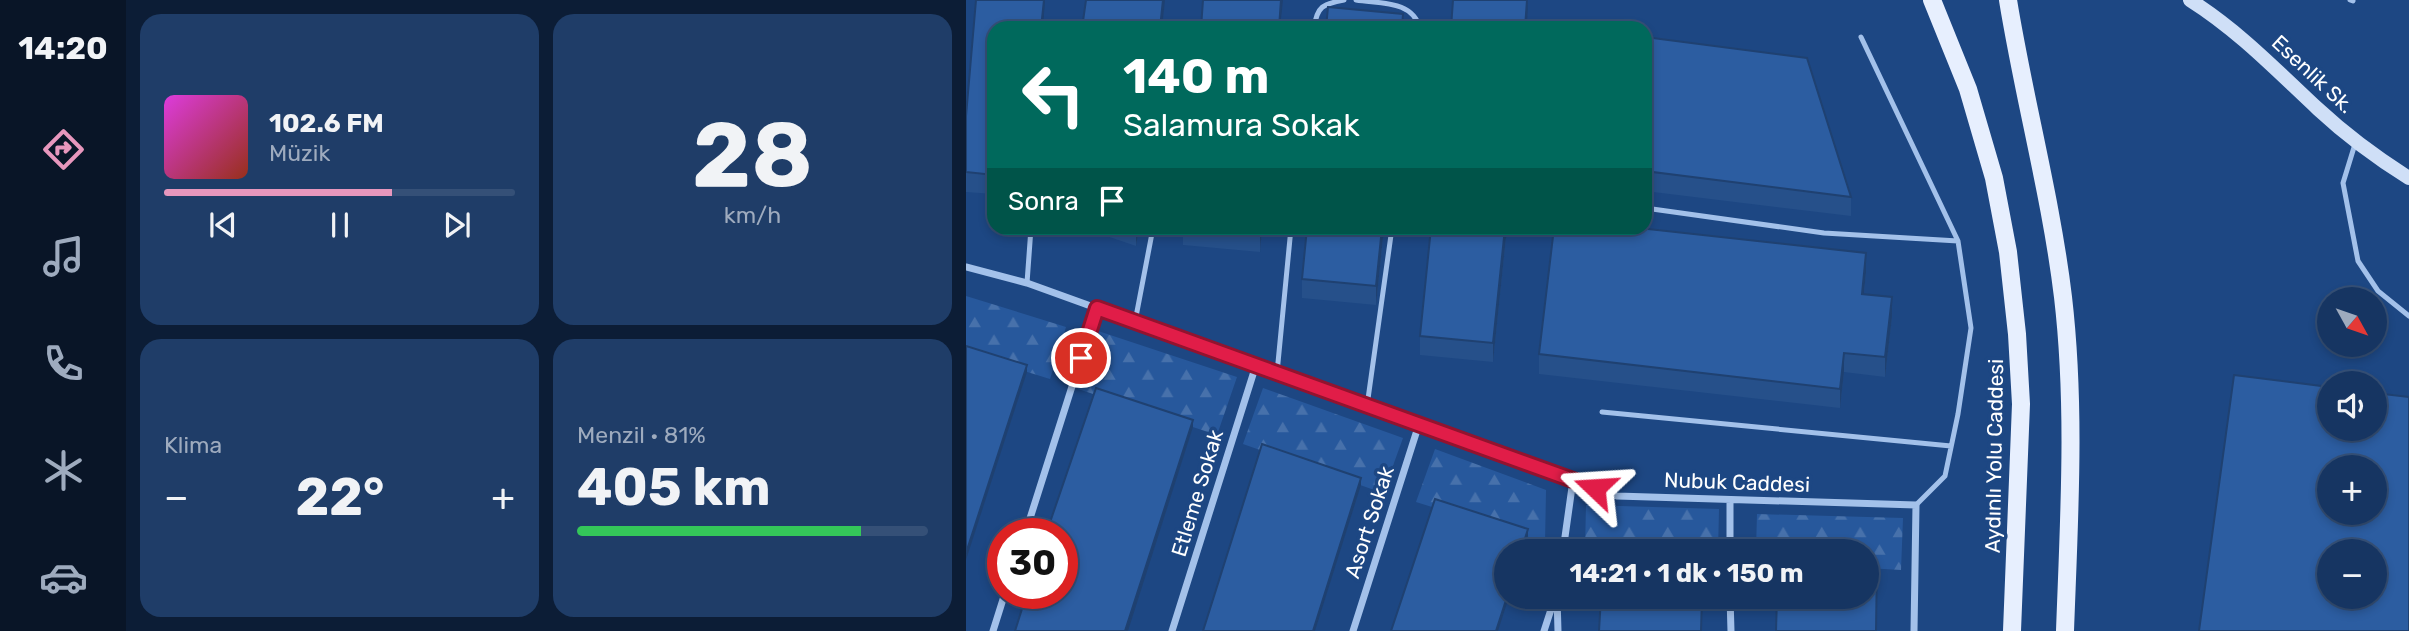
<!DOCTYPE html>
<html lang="tr">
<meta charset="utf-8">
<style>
:root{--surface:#163562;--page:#1f3d68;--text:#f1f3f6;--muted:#9eabbe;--line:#355077;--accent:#e797bd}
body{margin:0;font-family:Rubik,sans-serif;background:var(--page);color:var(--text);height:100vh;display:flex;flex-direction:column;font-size:26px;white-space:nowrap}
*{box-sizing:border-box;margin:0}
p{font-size:23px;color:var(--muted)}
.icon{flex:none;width:38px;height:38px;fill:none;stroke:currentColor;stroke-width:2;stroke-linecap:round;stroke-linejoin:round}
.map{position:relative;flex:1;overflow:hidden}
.sheet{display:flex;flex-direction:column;gap:14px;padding:14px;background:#0c1d36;width:840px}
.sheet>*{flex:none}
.guide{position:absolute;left:21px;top:21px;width:665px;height:214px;border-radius:21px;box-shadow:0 4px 10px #0003,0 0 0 2px var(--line);background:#00695c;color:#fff;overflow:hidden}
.needle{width:46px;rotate:130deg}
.buttons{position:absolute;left:1351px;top:287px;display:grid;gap:14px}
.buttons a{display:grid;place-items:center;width:70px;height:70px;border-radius:50%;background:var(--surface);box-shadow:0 4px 10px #0003,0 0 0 2px var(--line);font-size:35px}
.speed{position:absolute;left:21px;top:518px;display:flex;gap:14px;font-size:35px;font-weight:700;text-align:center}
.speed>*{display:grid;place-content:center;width:91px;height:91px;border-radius:50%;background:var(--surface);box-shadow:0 4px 10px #0003,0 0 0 2px var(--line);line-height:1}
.speed .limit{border:10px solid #d22;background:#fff;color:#111}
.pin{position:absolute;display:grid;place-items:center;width:60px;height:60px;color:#fff;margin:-30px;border:4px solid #fff;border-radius:50%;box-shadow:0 2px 7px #0007}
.me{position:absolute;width:77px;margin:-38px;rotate:290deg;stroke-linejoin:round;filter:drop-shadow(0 0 5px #0008)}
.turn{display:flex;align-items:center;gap:24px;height:147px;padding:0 21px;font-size:32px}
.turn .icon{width:91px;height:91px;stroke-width:2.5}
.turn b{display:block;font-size:49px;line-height:60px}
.then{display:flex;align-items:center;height:66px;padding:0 21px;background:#0003;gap:14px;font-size:26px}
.big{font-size:52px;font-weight:700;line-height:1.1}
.sheet .widget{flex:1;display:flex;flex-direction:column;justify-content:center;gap:10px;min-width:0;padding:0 24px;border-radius:21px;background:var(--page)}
.sheet .dial{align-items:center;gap:0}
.dial b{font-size:91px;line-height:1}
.song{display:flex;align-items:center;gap:21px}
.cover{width:84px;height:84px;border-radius:10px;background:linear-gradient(135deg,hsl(300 70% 55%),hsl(10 70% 35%))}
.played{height:7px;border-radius:4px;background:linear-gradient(90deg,var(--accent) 65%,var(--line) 65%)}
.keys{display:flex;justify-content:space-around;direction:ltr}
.heat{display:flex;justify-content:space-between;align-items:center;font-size:38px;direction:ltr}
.charge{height:10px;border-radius:5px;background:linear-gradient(90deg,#34c759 81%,var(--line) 0)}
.sheet .tiles{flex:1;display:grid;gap:14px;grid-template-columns:repeat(2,1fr)}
.trip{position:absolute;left:528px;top:539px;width:385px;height:70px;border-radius:35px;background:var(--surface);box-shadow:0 4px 10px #0003,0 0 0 2px var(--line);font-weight:700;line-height:70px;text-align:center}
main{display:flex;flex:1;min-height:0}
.dock{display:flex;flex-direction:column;width:126px;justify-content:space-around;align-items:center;background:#091527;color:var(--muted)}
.dock .icon{width:49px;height:49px}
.dock .on{color:var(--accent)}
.dock b{font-size:32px;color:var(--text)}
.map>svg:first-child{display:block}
</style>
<main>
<nav class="dock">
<b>14:20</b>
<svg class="icon on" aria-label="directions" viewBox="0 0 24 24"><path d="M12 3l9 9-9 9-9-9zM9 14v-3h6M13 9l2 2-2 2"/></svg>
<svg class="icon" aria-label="music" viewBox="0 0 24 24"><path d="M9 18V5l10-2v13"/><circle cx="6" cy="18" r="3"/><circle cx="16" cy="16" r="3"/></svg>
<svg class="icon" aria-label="phone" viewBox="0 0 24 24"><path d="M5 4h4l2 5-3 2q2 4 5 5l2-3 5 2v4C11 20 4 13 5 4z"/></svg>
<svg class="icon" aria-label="climate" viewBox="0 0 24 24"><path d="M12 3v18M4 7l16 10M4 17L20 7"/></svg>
<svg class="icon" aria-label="car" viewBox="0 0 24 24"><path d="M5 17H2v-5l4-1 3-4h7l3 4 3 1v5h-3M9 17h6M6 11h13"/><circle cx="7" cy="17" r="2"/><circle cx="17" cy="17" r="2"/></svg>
</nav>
<section class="sheet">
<div class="tiles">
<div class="widget">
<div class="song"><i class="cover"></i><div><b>102.6 FM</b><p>Müzik</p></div></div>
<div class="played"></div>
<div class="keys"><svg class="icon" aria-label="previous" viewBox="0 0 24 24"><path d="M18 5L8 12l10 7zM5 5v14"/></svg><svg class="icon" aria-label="pause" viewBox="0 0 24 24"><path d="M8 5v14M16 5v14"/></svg><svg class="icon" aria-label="next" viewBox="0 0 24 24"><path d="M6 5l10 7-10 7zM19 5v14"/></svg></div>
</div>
<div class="widget dial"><b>28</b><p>km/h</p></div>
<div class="widget"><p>Klima</p>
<div class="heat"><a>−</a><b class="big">22°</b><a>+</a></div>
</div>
<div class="widget"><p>Menzil · 81%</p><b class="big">405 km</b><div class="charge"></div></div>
</div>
</section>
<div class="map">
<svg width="1443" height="631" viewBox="0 0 1443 631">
<defs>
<pattern id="forest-firs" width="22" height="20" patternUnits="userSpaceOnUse" patternTransform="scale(1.75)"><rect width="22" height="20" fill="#27589c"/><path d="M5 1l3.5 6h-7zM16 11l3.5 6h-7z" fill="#4771ab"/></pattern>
</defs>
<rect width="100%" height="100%" fill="#1d4783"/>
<path fill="url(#forest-firs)" d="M0,296L100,327L84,379L0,353Z
M132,331L271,377L251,435L112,389Z
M297,388L437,438L417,493L277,444Z
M469,449L580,490L579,542L450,502Z
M620,505L753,509L752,551H619Z
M791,514L937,518L935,570L901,568V551H790Z"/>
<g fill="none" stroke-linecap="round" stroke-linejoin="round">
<path stroke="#a3c1ea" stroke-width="5" d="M390,0C415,4 446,0 454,28
M1384,0L1387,1
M348,28C351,6 357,4 378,0
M895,37L992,241L1005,328L992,414L979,476L950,505
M1389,144L1377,183L1392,261L1412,291L1443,316
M679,208L858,233L992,241
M61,283L65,228
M169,322L187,228
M311,373L325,228
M401,406L426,228
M636,412L985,446"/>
<path stroke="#a3c1ea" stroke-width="7" d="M0,267L61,283L651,496L950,505L948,631
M764,500V551
M59,534L131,308
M597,551L607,480
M591,597L592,631
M764,597L765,631
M27,631L39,593
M206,631L290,365
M387,631L453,424
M578,631L589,597"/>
<path stroke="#cfdff7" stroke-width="14" d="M1224,0C1273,31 1310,70 1352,109C1380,135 1411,158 1443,178"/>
<path stroke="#e7effe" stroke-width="18" d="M966,0L1002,89L1028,178L1042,252L1051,334L1055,404L1046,631
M1042,0C1058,99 1085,197 1097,297C1110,408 1103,520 1099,631"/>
</g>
<path fill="#26508a" d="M28,28V194L0,192V116Z
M679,37L885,197V216L679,191Z
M117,228H173L170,246Z
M217,228H296L294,252L217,245Z
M341,228H418L410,305L336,298V279Z
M465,228H541L527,362L454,355V336Z
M900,272L898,294L926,317L919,377L878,372L874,408L573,374V354Z"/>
<path fill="#1f4171" d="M78,0H79L77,28H75Z
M197,0H199L196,28H194Z
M315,0H317L314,28H313Z
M562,0L561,28H559Z
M170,228H173L170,246Z
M295,228H296L294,252V233Z
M416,228H418L410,305V286Z
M539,228H541L527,362V343Z
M900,253V272L896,313V294Z
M926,297V317L919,377V357Z
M878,353V372L874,408V389Z
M61,365V372L0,560V553Z
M227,420V427L162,631H159Z
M395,478V485L349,631H347Z
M562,529V536L558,551H555Z
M541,597H543L532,631H530Z"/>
<path fill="#2c5da1" stroke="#1f4171" stroke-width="2" fill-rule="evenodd" d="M10,0H78L75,28H28V175L0,172V116Z
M120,0H197L194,28H116Z
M237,0H315L313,28H235Z
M487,0H561L559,28H485Z
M362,7L437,14L436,28H360Z
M679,37L841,58L885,197L679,171Z
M235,228H295L294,233Z
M341,228H416L410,286L336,279Z
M465,228H539L527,343L454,336Z
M588,228H673L900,253L896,294L926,297L919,357L878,353L874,389L573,354Z
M0,346L61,365L0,553Z
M1268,375L1363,387V429H1409V393L1443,397V631H1233ZM1363,467H1409V513H1363ZM1363,551H1409V597H1363Z
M130,388L227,420L159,631H49L61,593H96V534H80Z
M296,444L395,478L347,631H237Z
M469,499L562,529L555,551H541V597L530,631H425Z
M901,561H911L910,631H810L811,597H901Z
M635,597H736L735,631H633Z"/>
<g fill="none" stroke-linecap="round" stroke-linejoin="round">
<g stroke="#92132f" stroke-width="18">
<path id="route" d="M115,358L131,308L629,488"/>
</g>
<use href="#route" stroke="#e11d48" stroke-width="12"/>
</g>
<g text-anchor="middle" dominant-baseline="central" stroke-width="7" stroke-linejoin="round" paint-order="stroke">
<g font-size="21" fill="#fff" stroke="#1d4783">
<text transform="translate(1347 74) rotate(43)">Esenlik Sk.</text>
<text transform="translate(1028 456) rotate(-89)">Aydınlı Yolu Caddesi</text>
<text transform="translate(771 482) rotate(2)">Nubuk Caddesi</text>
<text transform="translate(231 493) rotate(-73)">Etleme Sokak</text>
<text transform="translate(403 522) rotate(-72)">Asort Sokak</text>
</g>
</g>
</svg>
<div class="buttons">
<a><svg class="needle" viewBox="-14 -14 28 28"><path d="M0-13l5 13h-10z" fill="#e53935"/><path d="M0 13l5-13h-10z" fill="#9eabbe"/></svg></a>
<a><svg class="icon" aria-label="sound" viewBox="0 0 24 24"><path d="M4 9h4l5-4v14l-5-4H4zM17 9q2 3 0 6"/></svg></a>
<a>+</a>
<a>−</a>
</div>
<div class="speed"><div class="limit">30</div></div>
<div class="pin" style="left:115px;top:358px;background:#d93025"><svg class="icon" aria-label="arrive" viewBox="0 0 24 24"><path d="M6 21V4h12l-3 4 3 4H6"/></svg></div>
<svg class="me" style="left:629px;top:488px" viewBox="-20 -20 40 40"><path d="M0-17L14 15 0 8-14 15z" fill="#e11d48" stroke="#fff" stroke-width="4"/></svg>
<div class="trip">14:21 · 1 dk · 150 m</div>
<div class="guide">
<div class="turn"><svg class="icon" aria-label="left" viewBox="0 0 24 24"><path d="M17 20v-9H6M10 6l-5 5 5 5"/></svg><div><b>140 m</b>Salamura Sokak</div></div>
<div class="then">Sonra<svg class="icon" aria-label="arrive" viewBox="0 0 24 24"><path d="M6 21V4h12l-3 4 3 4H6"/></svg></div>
</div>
</div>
</main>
